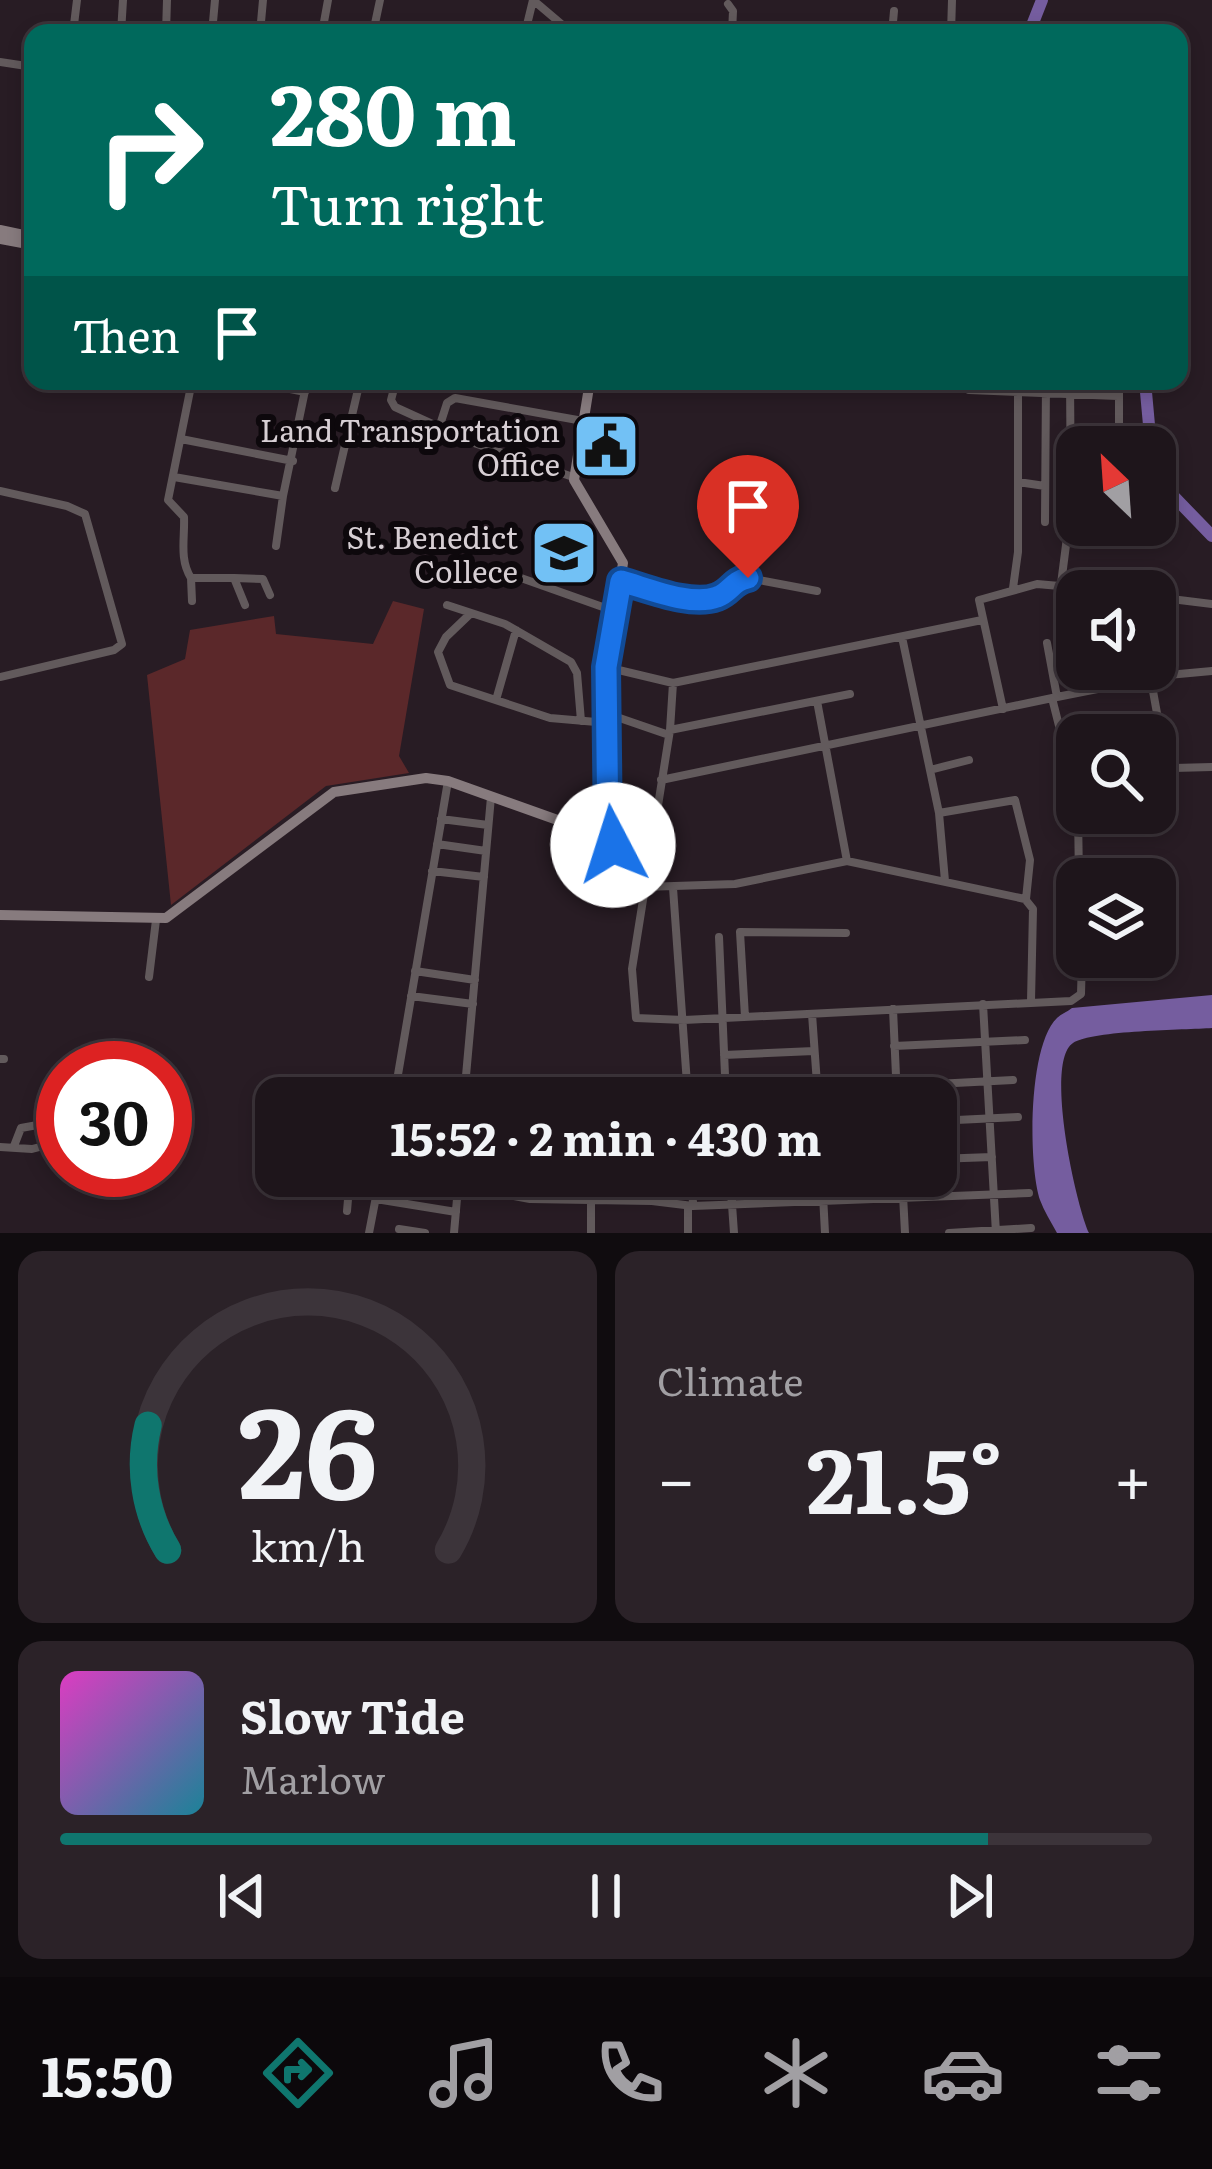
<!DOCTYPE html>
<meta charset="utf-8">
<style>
:root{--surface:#1e151b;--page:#2b2228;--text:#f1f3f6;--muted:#a19fa3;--line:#3c343a;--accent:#0f766e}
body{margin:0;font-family:Literata,serif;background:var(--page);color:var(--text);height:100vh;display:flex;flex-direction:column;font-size:45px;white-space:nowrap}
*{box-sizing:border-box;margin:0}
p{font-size:39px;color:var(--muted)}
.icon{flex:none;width:66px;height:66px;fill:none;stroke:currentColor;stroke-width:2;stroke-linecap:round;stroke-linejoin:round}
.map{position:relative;height:1233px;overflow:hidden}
.drawer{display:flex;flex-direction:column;gap:18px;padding:18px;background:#100c0f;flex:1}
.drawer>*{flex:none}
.hud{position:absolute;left:24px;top:24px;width:1164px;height:366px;border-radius:24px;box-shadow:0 6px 18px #0003,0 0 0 3px var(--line);background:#00695c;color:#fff;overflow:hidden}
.needle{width:78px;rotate:335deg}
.buttons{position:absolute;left:1056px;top:426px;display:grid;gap:24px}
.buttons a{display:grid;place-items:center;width:120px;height:120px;border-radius:24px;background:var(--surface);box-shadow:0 6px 18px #0003,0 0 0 3px var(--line);font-size:60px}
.speed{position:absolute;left:36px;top:1041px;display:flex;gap:24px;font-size:60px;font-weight:700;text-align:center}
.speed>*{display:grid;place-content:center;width:156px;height:156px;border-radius:50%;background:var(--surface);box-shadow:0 6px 18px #0003,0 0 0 3px var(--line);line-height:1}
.speed .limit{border:18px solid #d22;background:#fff;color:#111}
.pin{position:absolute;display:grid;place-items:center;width:102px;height:102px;color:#fff;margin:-123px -51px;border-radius:50% 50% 50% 0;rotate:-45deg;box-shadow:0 0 12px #0007}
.pin .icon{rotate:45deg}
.me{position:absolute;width:132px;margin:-66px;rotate:355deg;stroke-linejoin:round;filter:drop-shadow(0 0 9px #0008)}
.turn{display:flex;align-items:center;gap:42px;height:252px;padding:0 48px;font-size:54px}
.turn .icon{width:156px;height:156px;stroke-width:2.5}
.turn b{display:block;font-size:84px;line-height:102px}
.then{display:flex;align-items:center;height:114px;padding:0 48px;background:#0003;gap:24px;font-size:45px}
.big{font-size:90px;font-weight:700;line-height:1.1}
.drawer .widget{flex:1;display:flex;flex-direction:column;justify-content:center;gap:18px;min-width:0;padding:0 42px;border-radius:24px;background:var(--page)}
.drawer .dial{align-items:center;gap:0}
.dial svg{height:312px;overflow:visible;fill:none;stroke:var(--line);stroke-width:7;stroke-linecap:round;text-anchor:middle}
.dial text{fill:var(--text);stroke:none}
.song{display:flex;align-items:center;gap:36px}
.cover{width:144px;height:144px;border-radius:18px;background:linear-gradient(135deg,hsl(310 70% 55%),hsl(190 70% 35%))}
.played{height:12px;border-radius:6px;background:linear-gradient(90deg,var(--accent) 85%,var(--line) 85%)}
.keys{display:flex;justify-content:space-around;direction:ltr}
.heat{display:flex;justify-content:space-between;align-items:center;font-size:66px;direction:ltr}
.drawer .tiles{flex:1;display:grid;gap:18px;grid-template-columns:1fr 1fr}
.widget:last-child{grid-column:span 2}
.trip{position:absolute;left:255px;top:1077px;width:702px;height:120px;border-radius:24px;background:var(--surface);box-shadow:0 6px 18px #0003,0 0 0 3px var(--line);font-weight:700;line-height:120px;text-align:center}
.dock{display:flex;height:192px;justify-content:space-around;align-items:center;background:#0c080b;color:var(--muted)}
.dock .icon{width:84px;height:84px}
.dock .selected{color:var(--accent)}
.dock b{font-size:54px;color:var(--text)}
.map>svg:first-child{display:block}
</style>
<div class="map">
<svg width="1212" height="1233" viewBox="0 0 1212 1233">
<rect width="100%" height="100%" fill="#281c24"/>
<path fill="#5b282a" d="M393,601L424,609L399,756L409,773L326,786L171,905L147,675L185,659L190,630L274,616L276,634L373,644Z"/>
<path fill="#755d9f" d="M1212,995V1028C1185,1030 1093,1030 1073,1043C1044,1062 1076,1205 1089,1233H1057C1051,1222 1044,1211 1040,1200C1028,1163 1028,1046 1057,1018C1061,1014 1067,1012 1072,1008Z"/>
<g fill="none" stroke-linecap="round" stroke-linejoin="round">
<path stroke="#755d9f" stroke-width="12" d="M1029,33L1042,0
M1145,381L1151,447
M1155,477L1212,536"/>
<path stroke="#625a5c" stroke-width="8" d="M533,0L572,33
M728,4L733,11L732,33
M73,33L77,0
M121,33L123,0
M166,33L167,0
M212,33L215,0
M260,33L263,0
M322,33L328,0
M373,33L380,0
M525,33L533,0
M892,33L894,11
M951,33L952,0
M0,62L33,67
M192,381L168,500L184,517C185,538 179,559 191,578H234L245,605
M251,381L305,392
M396,381L391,400L395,407L474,443L573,477
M1094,381V394
M1119,381V447
M969,390L1118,396
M439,428L447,403L455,398L583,421
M181,439L293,461
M174,477L283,496L307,381
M1018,482L1045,486
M335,488L360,381
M0,491L67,506L85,514L122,644L114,650L0,677
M1045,522L1046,381
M276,546L283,496
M191,578L192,601
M234,578L263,579L270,595
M521,578L614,611
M621,581L703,600L724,595L736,580L748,578L817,591
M1061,584L1071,506L1070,381
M1013,588L1018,552V381
M1155,597L1212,604
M447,605L505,624L571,662L577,673L581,721
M469,615L446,637L438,652L450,685L550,718L608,723
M902,637L939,813L945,881
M1047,643L1057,697
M606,667L673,683L982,620
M1149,669L1166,763L1174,768L1212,767
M673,683L670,730L632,969L636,1018L684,1020L1071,1001L1081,994L1082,957
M1052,698L1077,797
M496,700L516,630
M817,701L847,861
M1003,709L979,600L1037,584L1116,591
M608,714L669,735
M670,730L850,694
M930,770L969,760
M661,780L1057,697L1168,675L1212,671
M939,813L1015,800L1030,860L1026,899
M1078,813L1079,879
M441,819L488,825
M608,838L645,870
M437,844L486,851
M432,871L484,877
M644,887L735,884L847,861L1025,899L1033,909L1031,1001
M673,888L688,1098
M719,937L726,1098
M415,971L475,980
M149,977L156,920
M411,996L473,1004
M983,1004L996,1233
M893,1009L897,1098
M812,1014L818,1098
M745,1017L740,932L846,933
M894,1046L1025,1040
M724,1055L814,1051
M0,1059H4
M897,1086L1013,1080
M725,1093L817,1089
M394,1098L448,781
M464,1098L491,797
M936,1121L1018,1117
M14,1146L21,1128L43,1124
M0,1147L32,1149L63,1141
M936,1159L992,1157
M407,1176L530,1199L652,1201L693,1206L1029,1193
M692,1176L693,1206
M730,1176L734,1233
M822,1176L825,1233
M902,1176L905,1233
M278,1190L347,1187
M376,1199L456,1212
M688,1206V1233
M347,1211L350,1176
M399,1229L425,1233
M369,1233L380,1176
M454,1233L459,1176
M591,1233V1203
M949,1233L1031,1228"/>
<path stroke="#877b7e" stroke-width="10" d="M0,230L33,237
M0,239L33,245
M0,915L166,918L334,792L426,778L448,781L608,838L606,667L623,563L574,480L590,381"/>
</g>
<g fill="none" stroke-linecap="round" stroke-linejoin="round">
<g stroke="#114b97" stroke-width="30">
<path id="route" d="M613,845L608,838L606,667L621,581C647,588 691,607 717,597C731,592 732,581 748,578"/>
</g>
<use href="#route" stroke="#1a73e8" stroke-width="21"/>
</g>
<defs>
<g id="civic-square" transform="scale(3.45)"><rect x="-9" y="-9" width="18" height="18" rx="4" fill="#72c1f5" stroke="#0d080c"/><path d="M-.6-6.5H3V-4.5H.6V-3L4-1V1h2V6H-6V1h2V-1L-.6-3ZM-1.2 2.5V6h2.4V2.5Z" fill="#111"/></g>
<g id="university-square" transform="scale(3.45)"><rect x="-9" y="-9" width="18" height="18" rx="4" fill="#72c1f5" stroke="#0d080c"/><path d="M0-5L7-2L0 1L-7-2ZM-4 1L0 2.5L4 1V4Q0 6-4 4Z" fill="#111"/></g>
</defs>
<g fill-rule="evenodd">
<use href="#civic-square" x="606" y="446"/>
<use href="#university-square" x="564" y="553"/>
</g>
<g text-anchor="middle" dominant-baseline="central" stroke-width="12" stroke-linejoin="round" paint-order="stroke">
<g font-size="30" fill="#d7cfd4" stroke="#0d080c" text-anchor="end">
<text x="560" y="429">Land Transportation<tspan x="560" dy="34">Office</tspan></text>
<text x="518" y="536">St. Benedict<tspan x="518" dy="34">Collece</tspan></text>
</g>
</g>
</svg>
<div class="buttons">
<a><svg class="needle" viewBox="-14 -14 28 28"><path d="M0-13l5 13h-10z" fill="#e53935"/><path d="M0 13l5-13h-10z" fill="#a19fa3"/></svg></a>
<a><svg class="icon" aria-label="sound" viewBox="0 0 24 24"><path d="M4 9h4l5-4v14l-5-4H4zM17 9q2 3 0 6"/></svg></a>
<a><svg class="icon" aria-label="search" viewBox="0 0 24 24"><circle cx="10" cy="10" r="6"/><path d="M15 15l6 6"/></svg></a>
<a><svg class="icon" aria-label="layers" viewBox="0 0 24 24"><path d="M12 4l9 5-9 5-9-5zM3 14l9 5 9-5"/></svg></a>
</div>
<div class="speed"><div class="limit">30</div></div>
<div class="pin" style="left:748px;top:578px;background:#d93025"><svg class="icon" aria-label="arrive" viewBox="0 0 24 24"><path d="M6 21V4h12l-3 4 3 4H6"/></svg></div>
<svg class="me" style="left:613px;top:845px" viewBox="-20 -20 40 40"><circle r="19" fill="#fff"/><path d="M0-13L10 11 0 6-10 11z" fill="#1a73e8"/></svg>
<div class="trip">15:52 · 2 min · 430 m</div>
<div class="hud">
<div class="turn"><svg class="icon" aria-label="right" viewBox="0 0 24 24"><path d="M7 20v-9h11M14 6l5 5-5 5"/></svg><div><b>280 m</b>Turn right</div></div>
<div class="then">Then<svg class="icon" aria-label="arrive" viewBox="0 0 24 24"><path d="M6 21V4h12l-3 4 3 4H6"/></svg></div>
</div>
</div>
<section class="drawer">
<div class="tiles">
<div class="widget dial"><svg viewBox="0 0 100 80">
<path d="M14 69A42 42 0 1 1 86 69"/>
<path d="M14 69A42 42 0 0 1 9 37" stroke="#0f766e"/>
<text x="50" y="56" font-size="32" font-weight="700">26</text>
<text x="50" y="72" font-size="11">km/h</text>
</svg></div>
<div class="widget"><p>Climate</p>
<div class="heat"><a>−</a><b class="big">21.5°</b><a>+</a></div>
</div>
<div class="widget">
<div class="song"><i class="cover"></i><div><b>Slow Tide</b><p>Marlow</p></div></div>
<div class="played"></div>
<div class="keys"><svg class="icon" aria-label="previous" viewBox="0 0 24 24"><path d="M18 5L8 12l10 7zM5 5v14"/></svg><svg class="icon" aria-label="pause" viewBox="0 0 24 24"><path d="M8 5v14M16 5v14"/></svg><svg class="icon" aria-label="next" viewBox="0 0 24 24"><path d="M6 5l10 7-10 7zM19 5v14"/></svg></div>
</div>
</div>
</section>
<nav class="dock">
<b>15:50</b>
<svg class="icon selected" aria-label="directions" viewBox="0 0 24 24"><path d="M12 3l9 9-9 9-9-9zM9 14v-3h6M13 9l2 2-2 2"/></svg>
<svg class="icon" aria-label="music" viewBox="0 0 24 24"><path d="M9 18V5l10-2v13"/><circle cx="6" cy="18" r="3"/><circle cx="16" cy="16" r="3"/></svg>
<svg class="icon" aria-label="phone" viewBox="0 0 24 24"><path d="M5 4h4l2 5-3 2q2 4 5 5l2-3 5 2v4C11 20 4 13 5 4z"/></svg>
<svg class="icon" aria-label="climate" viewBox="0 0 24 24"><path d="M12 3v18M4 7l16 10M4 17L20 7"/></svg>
<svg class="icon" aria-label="car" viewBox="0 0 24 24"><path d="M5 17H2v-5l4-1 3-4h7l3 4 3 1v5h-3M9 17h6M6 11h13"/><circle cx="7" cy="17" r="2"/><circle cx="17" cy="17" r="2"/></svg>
<svg class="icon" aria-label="filters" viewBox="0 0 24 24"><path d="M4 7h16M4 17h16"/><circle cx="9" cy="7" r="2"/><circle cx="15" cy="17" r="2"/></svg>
</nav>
